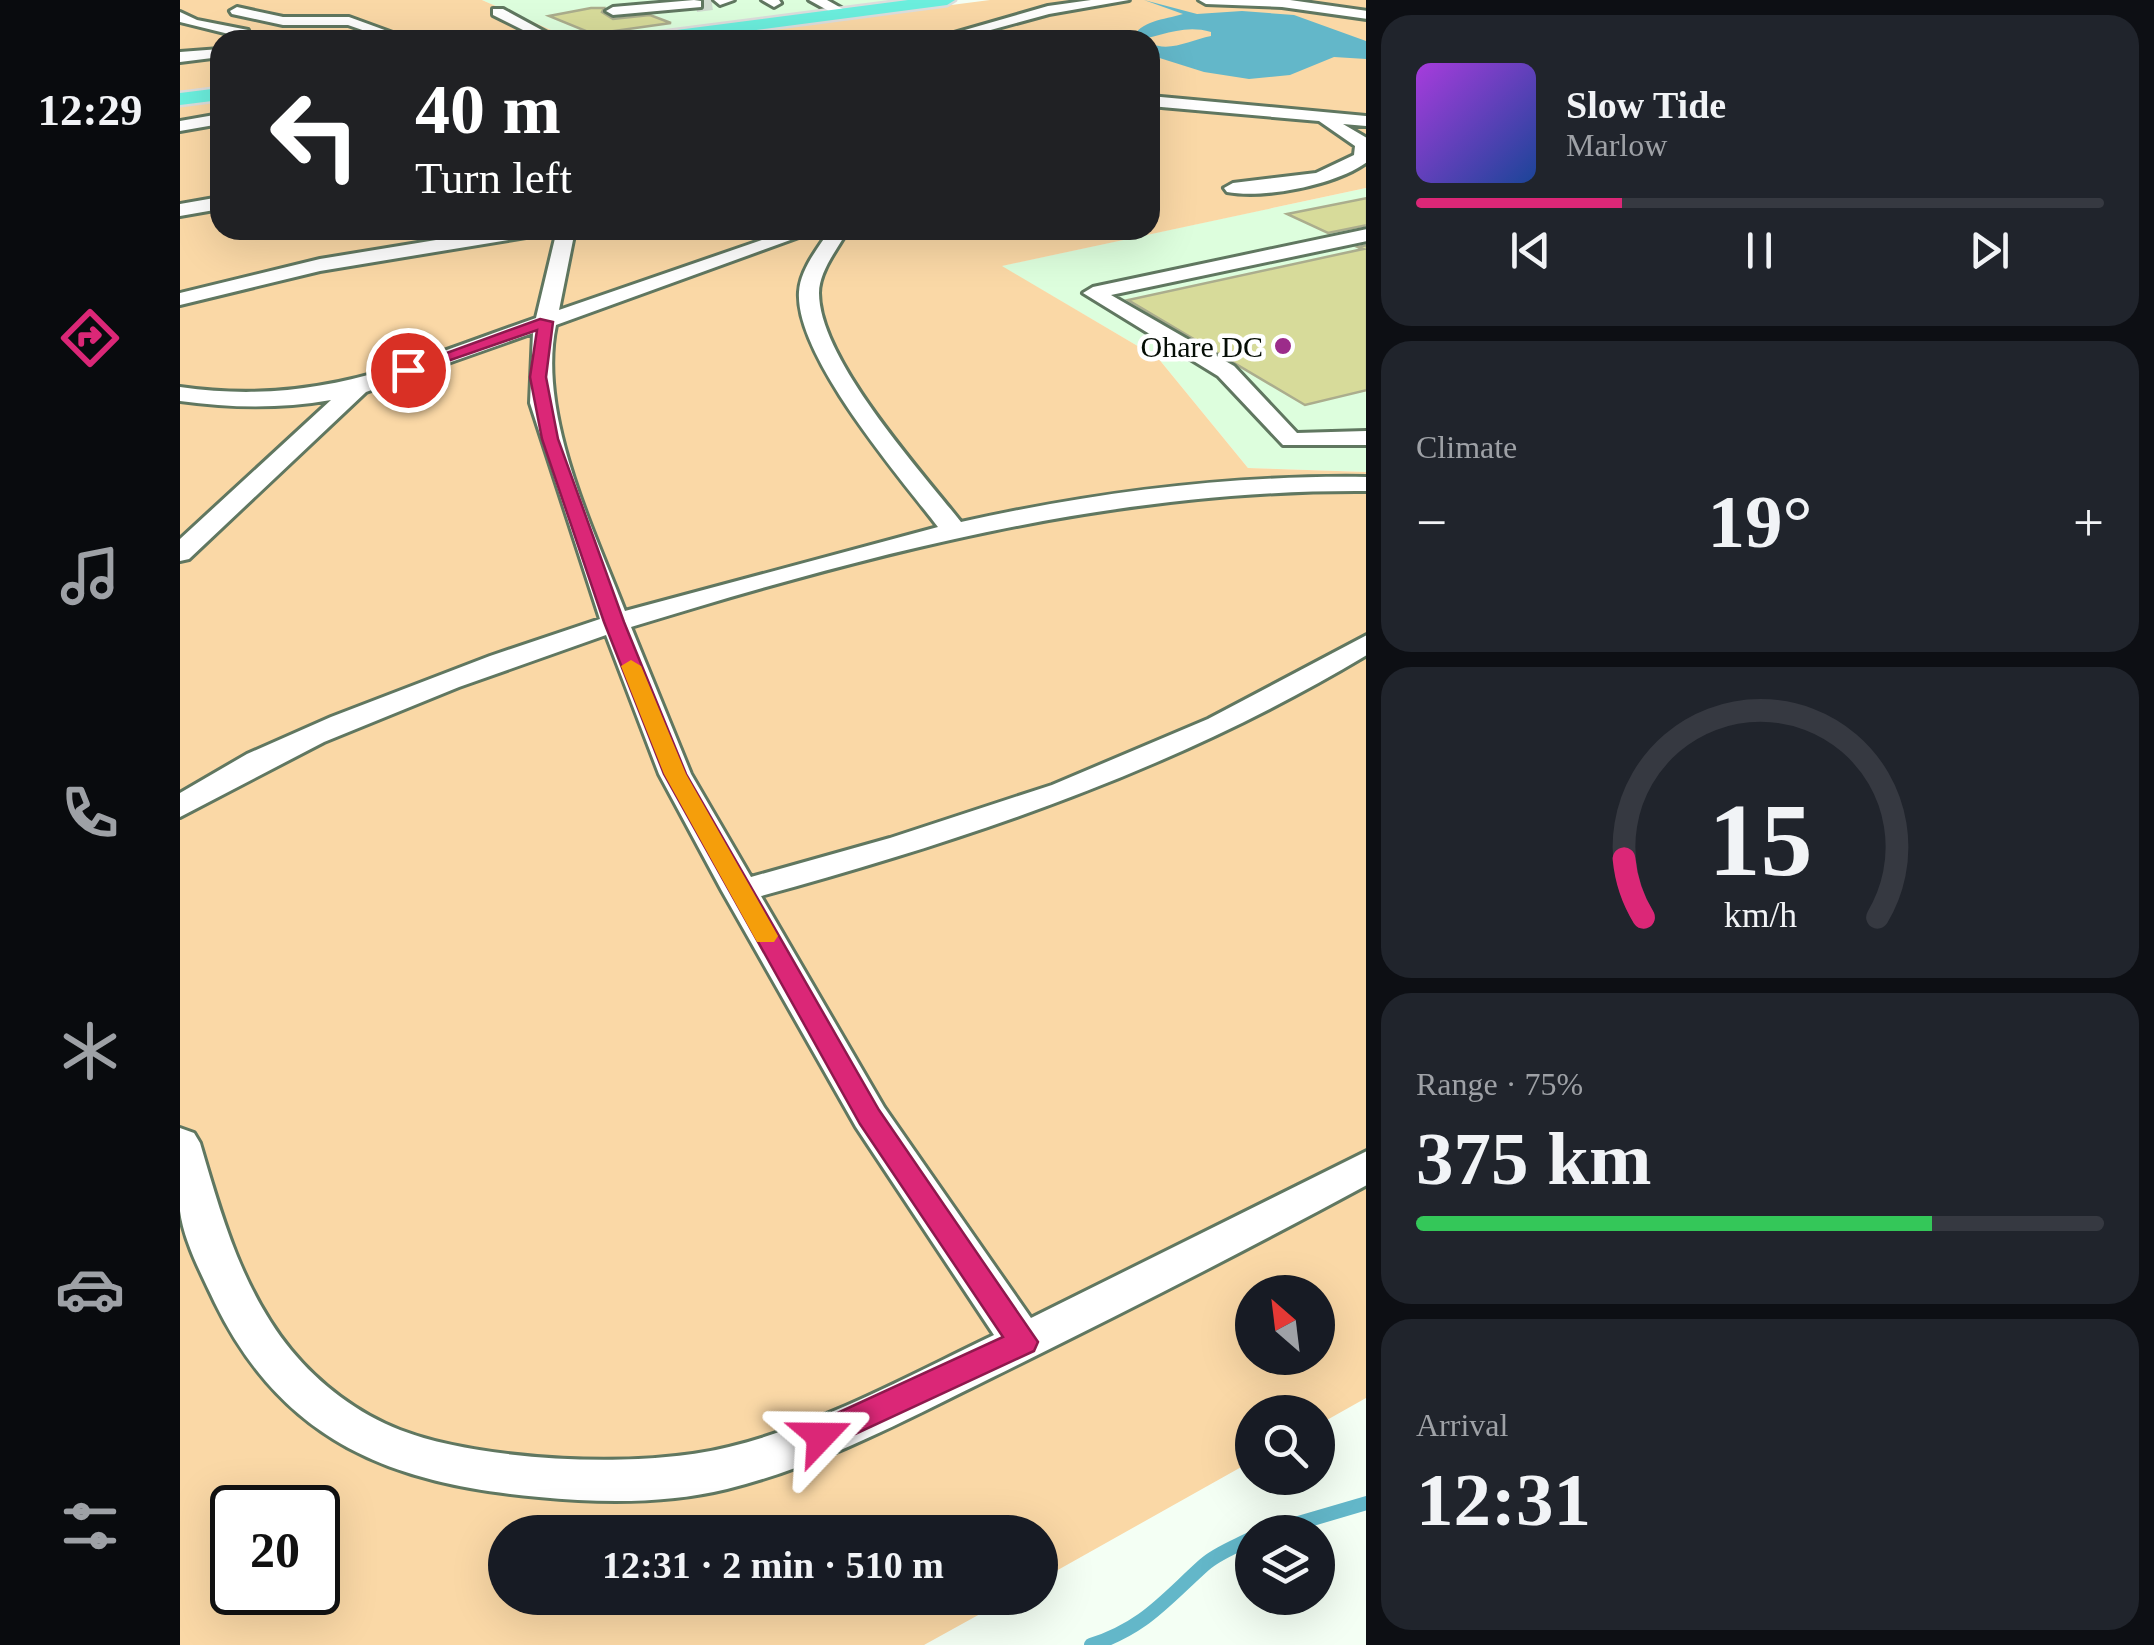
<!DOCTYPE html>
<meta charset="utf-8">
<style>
:root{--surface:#171b24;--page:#20242c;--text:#f1f3f6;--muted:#9ea1a6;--line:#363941;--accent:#db2777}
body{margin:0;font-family:"Times New Roman",serif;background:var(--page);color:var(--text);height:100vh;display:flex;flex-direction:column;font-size:38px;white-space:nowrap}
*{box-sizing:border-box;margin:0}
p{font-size:32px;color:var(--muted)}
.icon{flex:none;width:55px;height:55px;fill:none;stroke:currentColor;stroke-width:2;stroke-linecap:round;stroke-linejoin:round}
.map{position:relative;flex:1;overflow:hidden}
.side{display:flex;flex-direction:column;gap:15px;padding:15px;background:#0d0f14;width:788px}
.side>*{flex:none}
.guide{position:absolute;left:30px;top:30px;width:950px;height:210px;border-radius:30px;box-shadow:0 10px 40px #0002;background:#202124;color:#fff;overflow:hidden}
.needle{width:65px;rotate:332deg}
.fabs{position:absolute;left:1055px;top:1275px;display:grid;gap:20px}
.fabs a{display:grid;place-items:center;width:100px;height:100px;border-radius:50%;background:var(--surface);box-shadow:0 10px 40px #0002;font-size:50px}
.speed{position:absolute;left:30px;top:1485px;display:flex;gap:20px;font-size:50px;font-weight:700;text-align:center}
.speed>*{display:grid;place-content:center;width:130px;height:130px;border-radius:50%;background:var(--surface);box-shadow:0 10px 40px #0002;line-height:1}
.speed .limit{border:5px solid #111;border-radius:15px;background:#fff;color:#111}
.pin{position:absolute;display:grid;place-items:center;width:85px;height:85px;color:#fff;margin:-42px;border:5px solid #fff;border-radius:50%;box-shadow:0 2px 10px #0007}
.me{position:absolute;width:110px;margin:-55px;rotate:67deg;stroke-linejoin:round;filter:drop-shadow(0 0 8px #0008)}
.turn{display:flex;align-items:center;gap:35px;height:210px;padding:0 40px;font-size:45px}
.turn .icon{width:130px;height:130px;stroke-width:2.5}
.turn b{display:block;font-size:70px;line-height:85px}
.big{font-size:75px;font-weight:700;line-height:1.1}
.side .tile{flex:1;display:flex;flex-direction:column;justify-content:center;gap:15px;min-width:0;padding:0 35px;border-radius:30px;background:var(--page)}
.side .dial{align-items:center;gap:0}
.dial svg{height:260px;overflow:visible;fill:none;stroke:var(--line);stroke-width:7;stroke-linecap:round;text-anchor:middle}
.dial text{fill:var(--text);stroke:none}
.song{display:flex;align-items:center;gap:30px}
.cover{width:120px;height:120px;border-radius:15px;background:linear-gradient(135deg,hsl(280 70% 55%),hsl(220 70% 35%))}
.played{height:10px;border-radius:5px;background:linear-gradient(90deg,var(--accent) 30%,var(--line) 30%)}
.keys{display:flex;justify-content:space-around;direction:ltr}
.heat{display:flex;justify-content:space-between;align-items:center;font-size:55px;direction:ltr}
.charge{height:15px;border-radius:8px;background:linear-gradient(90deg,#34c759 75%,var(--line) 0)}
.trip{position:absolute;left:308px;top:1515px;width:570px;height:100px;border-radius:50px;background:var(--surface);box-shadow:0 10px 40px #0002;font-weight:700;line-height:100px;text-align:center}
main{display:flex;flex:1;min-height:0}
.menu{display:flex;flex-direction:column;width:180px;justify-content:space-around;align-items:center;background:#090b0e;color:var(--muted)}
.menu .icon{width:70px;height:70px}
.menu .active{color:var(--accent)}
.menu b{font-size:45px;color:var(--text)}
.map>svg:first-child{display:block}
</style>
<main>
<nav class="menu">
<b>12:29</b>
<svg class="icon active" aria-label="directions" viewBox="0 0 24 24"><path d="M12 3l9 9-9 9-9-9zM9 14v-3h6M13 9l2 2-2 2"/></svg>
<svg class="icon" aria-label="music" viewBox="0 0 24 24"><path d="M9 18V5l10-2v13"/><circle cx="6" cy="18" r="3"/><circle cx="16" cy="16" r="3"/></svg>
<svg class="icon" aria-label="phone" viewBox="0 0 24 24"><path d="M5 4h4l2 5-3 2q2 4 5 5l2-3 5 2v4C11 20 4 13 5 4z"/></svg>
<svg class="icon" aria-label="climate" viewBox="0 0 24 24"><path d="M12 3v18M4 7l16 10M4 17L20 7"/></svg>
<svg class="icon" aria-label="car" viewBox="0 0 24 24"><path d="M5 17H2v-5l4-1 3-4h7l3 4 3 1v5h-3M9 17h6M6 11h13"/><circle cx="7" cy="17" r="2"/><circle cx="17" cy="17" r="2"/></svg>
<svg class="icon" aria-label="filters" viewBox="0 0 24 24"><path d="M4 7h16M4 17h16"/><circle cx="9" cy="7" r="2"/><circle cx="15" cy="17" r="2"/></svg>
</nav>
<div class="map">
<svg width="1187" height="1645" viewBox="0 0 1187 1645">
<rect width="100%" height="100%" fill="#f4fff4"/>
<path fill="#ddfedd" d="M302,0H733L414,40H394Z
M1186,188V472L1068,468L978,358L821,266Z"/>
<path fill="#fad8a6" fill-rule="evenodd" d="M0,0H302L394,40H40V88L0,93Z
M810,0H1186V188L822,266L978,358L1068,468L1186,472V1398L1138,1425V1412H1072V1461L860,1580V1532H325V1598H829L744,1645H0V105L40,100V230H970V40H500ZM1072,1292H1138V1358H1072ZM52,1508H138V1592H52Z"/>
<path fill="#63b7c9" d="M964,0L1017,14L1062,11L1114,15L1186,41V59L1154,57L1110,75L1069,79L1024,72L970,55V43C989,53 1010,40 1031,36V32C999,23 978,40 950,40C962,20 983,20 1003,14Z"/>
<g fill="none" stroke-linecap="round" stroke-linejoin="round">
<path stroke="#63b7c9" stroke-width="14" d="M1088,1532L1187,1503
M911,1645C964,1628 984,1601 1024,1565C1037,1553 1057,1546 1072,1538"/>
</g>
<path fill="#d7db9a" stroke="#abad8d" stroke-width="2.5" d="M411,8H424L422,12L433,19L470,15L491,23L413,34L369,16Z
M1187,198V225L1148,233L1107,214Z
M1187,245V390L1125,405L948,300L1183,249L1178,247Z"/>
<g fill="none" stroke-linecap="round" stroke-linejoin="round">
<path stroke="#d0dbd0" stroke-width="16" stroke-dasharray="16 8" stroke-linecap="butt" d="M516,4L540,1"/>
<g stroke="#607760" stroke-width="6">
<path id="minor" d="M514,0L521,1V7L433,15L426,11L433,7Z
M534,0H554L540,5Z
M582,0H599L601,3L594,7Z
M629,0H647L670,13L658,16Z
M911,0H949L869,14L774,40H750L868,6Z
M1019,0H1110L1187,11V19L1102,7L1026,4Z
M57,7L103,17H169L232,40H211L168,25H103L52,14L50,11Z
M313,9H323L369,34L361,40H343L351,34L313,15Z
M0,12L17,20L68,30L72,40H58L57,36L0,22Z
M40,49V57L0,62V52Z
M970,96L1187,116V126L1163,124L1187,138V162C1156,185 1084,199 1047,192L1044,188L1053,183L1136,173L1174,155L1175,146L1139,121L970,106Z
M40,114V124L0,131V121Z
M40,197V209L0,216V204Z
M1187,229V241L931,295L1054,366L1117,433L1187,431V445H1103L1038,376L903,293L913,287Z
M317,230H361L352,236L140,271L0,305V293L140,259Z
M377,230H395L379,310L611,230H638L376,325C357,414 413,528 445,611L758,527C719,476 615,356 619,292C620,270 638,248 650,230H668C658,248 639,271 639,293C639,359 740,470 781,522C916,492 1048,475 1187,477V491C934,489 691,553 451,627L511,774L571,877L710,838L872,785L1028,719L1187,635V655C997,769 793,838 581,896L704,1107L851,1318L1187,1151V1185C1063,1252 937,1316 811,1378C726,1420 640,1466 547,1489C486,1504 421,1503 359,1497C212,1484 103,1442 35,1303C22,1275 4,1242 0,1211C0,1185 0,1155 0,1128L14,1133L20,1143C41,1215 62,1290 111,1350C139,1384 178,1414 220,1430C303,1462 463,1469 549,1447C642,1424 728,1376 814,1335L676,1127L542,891L479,774L426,635L279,687L144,742L0,817V793L67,754L151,717L310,656L420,619L350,403L353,333L186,392L9,559L0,561V539L151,400C100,409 51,408 0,401V387C138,407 230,362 356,318Z"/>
</g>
<g stroke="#dcdddc" stroke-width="5">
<path id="major" d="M728,0H775L767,5L499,40H449L458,35Z
M40,88V100L0,105V93Z"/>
</g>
<use href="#minor" fill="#fff" fill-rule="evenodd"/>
<use href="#major" fill="#6beedd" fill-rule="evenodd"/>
</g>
<path fill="#db2777" stroke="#8e194d" stroke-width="2.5" d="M360,319L373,322L366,377L378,439L444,622L506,774L699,1110L858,1342L854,1351L641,1450L629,1446L625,1436L629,1426L823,1337L680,1124L484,774L424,622L362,439L350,377L357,330L233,373L220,370Z"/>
<path fill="#f59e0b" d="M451,660L461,666L506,774L598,936L594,942H577L484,774L441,666Z"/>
<circle fill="#9c2c8a" stroke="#fff" stroke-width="4" cx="1103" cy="346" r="10"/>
<g text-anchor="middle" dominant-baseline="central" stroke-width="9" stroke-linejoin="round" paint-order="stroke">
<g font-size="30" fill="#060e06" stroke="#fff" text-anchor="end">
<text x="1083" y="346">Ohare DC</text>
</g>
</g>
</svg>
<div class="fabs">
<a><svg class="needle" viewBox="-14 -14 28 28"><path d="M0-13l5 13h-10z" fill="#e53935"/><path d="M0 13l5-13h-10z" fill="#9ea1a6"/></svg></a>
<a><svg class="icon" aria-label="search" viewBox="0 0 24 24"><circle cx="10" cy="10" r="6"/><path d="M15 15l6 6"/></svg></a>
<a><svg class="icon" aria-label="layers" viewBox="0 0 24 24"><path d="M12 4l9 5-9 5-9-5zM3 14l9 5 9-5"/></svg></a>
</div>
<div class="speed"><div class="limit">20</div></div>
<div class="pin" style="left:228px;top:370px;background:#d93025"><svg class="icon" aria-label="arrive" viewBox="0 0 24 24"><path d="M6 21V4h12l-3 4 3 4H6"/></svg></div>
<svg class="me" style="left:641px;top:1436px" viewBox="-20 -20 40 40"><path d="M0-17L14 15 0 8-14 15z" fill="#db2777" stroke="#fff" stroke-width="4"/></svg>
<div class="trip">12:31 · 2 min · 510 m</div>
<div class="guide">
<div class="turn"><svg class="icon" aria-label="left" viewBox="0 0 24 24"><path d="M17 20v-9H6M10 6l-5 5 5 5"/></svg><div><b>40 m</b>Turn left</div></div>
</div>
</div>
<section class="side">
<div class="tile">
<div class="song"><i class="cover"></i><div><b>Slow Tide</b><p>Marlow</p></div></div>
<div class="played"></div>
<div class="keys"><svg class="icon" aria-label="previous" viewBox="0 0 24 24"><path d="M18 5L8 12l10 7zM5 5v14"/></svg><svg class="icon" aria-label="pause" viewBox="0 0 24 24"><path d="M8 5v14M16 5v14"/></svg><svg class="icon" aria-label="next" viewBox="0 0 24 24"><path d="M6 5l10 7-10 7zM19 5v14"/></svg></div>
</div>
<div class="tile"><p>Climate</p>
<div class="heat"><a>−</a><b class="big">19°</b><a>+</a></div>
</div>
<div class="tile dial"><svg viewBox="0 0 100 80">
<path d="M14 69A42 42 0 1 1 86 69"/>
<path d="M14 69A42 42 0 0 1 8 51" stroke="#db2777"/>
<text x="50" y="56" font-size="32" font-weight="700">15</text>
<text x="50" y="72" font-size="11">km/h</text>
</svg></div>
<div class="tile"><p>Range · 75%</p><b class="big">375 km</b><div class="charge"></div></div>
<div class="tile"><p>Arrival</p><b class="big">12:31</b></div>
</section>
</main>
